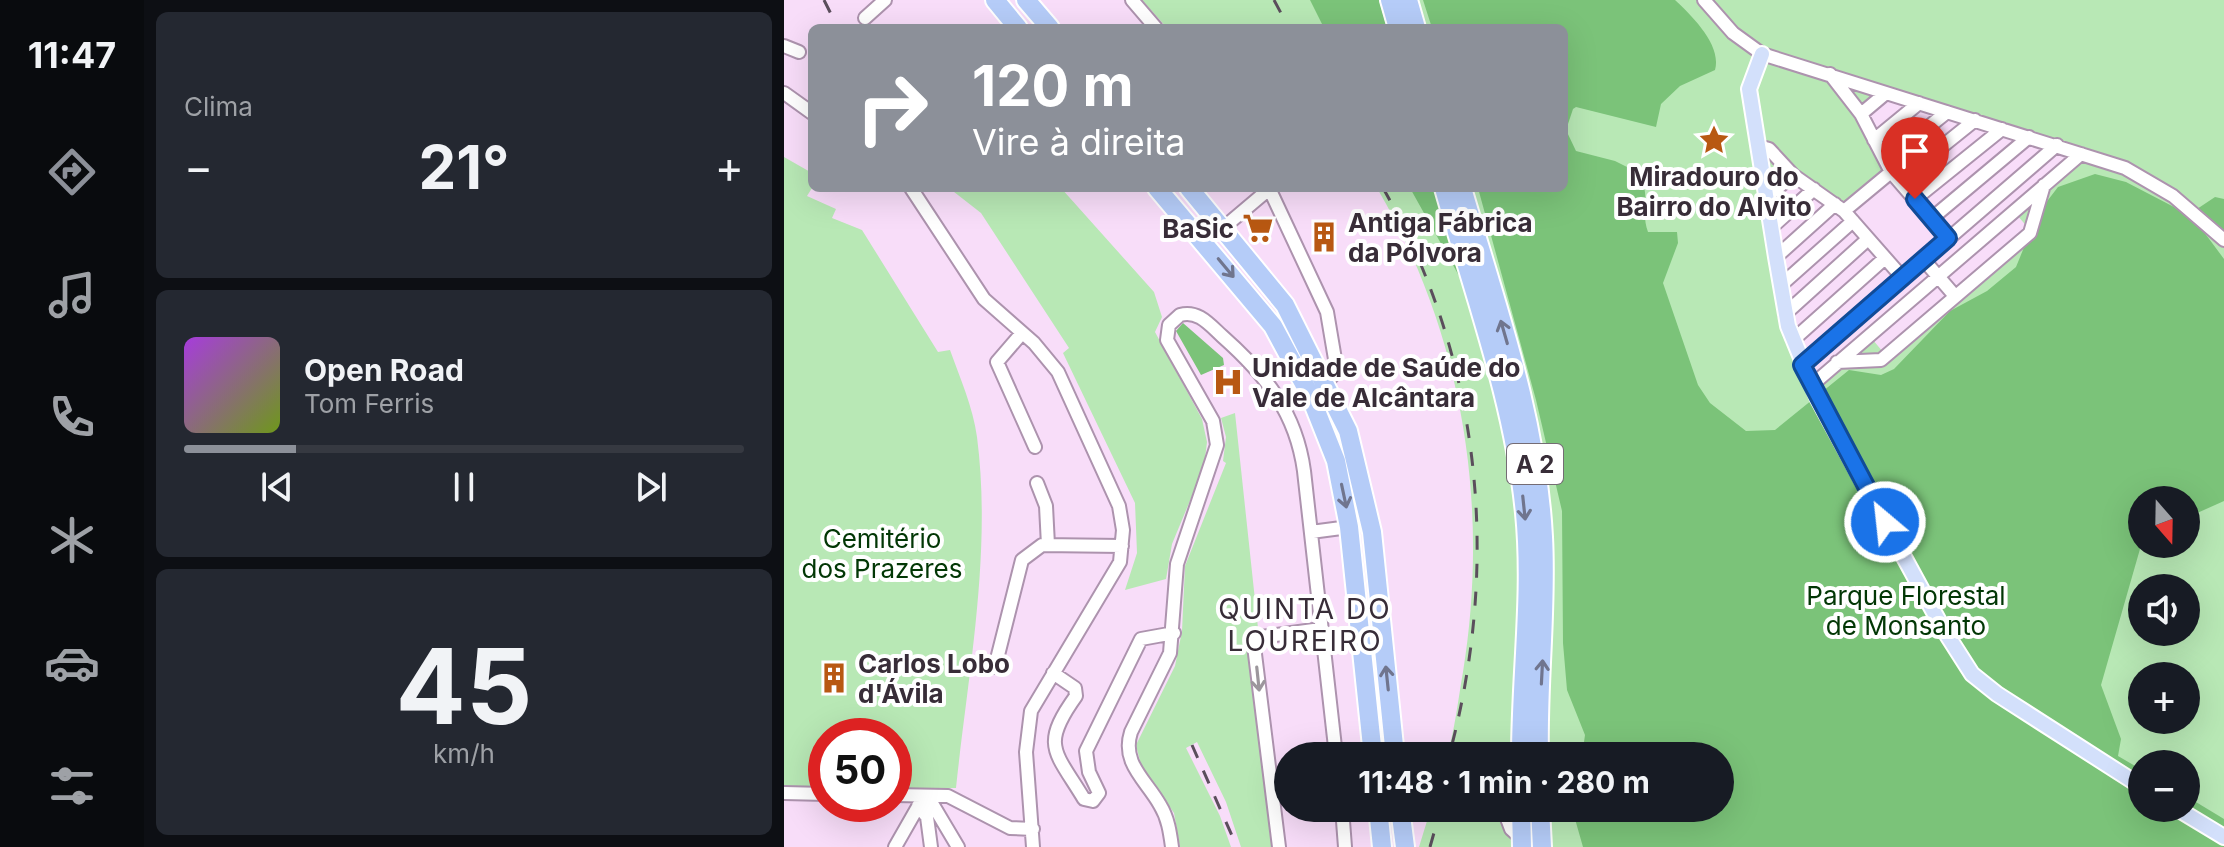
<!DOCTYPE html>
<html lang="pt">
<meta charset="utf-8">
<style>
:root{--surface:#171b24;--page:#242831;--text:#f1f3f6;--muted:#9ea1a6;--line:#363941;--accent:#8c9099}
body{margin:0;font-family:Inter,sans-serif;background:var(--page);color:var(--text);height:100vh;display:flex;flex-direction:column;font-size:30px;white-space:nowrap}
*{box-sizing:border-box;margin:0}
p{font-size:26px;color:var(--muted)}
.icon{flex:none;width:44px;height:44px;fill:none;stroke:currentColor;stroke-width:2;stroke-linecap:round;stroke-linejoin:round}
.map{position:relative;flex:1;overflow:hidden}
.side{display:flex;flex-direction:column;gap:12px;padding:12px;background:#0d0f14;width:640px}
.side>*{flex:none}
.top-card{position:absolute;left:24px;top:24px;width:760px;height:168px;border-radius:12px;box-shadow:0 8px 32px #0002;background:#8c9099;color:#fff;overflow:hidden}
.needle{width:52px;rotate:160deg}
.fabs{position:absolute;left:1344px;top:486px;display:grid;gap:16px}
.fabs a{display:grid;place-items:center;width:72px;height:72px;border-radius:50%;background:var(--surface);box-shadow:0 8px 32px #0002;font-size:40px}
.speed{position:absolute;left:24px;top:718px;display:flex;gap:16px;font-size:40px;font-weight:700;text-align:center}
.speed>*{display:grid;place-content:center;width:104px;height:104px;border-radius:50%;background:var(--surface);box-shadow:0 8px 32px #0002;line-height:1}
.speed .limit{border:12px solid #d22;background:#fff;color:#111}
.pin{position:absolute;display:grid;place-items:center;width:68px;height:68px;color:#fff;margin:-82px -34px;border-radius:50% 50% 50% 0;rotate:-45deg;box-shadow:0 0 8px #0007}
.pin .icon{rotate:45deg}
.me{position:absolute;width:88px;margin:-44px;rotate:332deg;stroke-linejoin:round;filter:drop-shadow(0 0 6px #0008)}
.turn{display:flex;align-items:center;gap:28px;height:168px;padding:0 32px;font-size:36px}
.turn .icon{width:104px;height:104px;stroke-width:2.5}
.turn b{display:block;font-size:56px;line-height:68px}
.big{font-size:60px;font-weight:700;line-height:1.1}
.side .tile{flex:1;display:flex;flex-direction:column;justify-content:center;gap:12px;min-width:0;padding:0 28px;border-radius:12px;background:var(--page)}
.side .dial{align-items:center;gap:0}
.dial b{font-size:104px;line-height:1}
.song{display:flex;align-items:center;gap:24px}
.cover{width:96px;height:96px;border-radius:12px;background:linear-gradient(135deg,hsl(280 70% 55%),hsl(80 70% 35%))}
.played{height:8px;border-radius:4px;background:linear-gradient(90deg,var(--accent) 20%,var(--line) 20%)}
.keys{display:flex;justify-content:space-around;direction:ltr}
.heat{display:flex;justify-content:space-between;align-items:center;font-size:44px;direction:ltr}
.trip{position:absolute;left:490px;top:742px;width:460px;height:80px;border-radius:40px;background:var(--surface);box-shadow:0 8px 32px #0002;font-weight:700;line-height:80px;text-align:center}
main{display:flex;flex:1;min-height:0}
.tabs{display:flex;flex-direction:column;width:144px;justify-content:space-around;align-items:center;background:#090b0e;color:var(--muted)}
.tabs .icon{width:56px;height:56px}
.tabs .active{color:var(--accent)}
.tabs b{font-size:36px;color:var(--text)}
.map>svg:first-child{display:block}
</style>
<main>
<nav class="tabs">
<b>11:47</b>
<svg class="icon active" aria-label="directions" viewBox="0 0 24 24"><path d="M12 3l9 9-9 9-9-9zM9 14v-3h6M13 9l2 2-2 2"/></svg>
<svg class="icon" aria-label="music" viewBox="0 0 24 24"><path d="M9 18V5l10-2v13"/><circle cx="6" cy="18" r="3"/><circle cx="16" cy="16" r="3"/></svg>
<svg class="icon" aria-label="phone" viewBox="0 0 24 24"><path d="M5 4h4l2 5-3 2q2 4 5 5l2-3 5 2v4C11 20 4 13 5 4z"/></svg>
<svg class="icon" aria-label="climate" viewBox="0 0 24 24"><path d="M12 3v18M4 7l16 10M4 17L20 7"/></svg>
<svg class="icon" aria-label="car" viewBox="0 0 24 24"><path d="M5 17H2v-5l4-1 3-4h7l3 4 3 1v5h-3M9 17h6M6 11h13"/><circle cx="7" cy="17" r="2"/><circle cx="17" cy="17" r="2"/></svg>
<svg class="icon" aria-label="filters" viewBox="0 0 24 24"><path d="M4 7h16M4 17h16"/><circle cx="9" cy="7" r="2"/><circle cx="15" cy="17" r="2"/></svg>
</nav>
<section class="side">
<div class="tile"><p>Clima</p>
<div class="heat"><a>−</a><b class="big">21°</b><a>+</a></div>
</div>
<div class="tile">
<div class="song"><i class="cover"></i><div><b>Open Road</b><p>Tom Ferris</p></div></div>
<div class="played"></div>
<div class="keys"><svg class="icon" aria-label="previous" viewBox="0 0 24 24"><path d="M18 5L8 12l10 7zM5 5v14"/></svg><svg class="icon" aria-label="pause" viewBox="0 0 24 24"><path d="M8 5v14M16 5v14"/></svg><svg class="icon" aria-label="next" viewBox="0 0 24 24"><path d="M6 5l10 7-10 7zM19 5v14"/></svg></div>
</div>
<div class="tile dial"><b>45</b><p>km/h</p></div>
</section>
<div class="map">
<svg width="1440" height="847" viewBox="0 0 1440 847">
<rect width="100%" height="100%" fill="#f8ddf9"/>
<path fill="#b8e8b5" fill-rule="evenodd" d="M358,0H1440V847H635L647,808H936V756H663C671,729 674,700 679,672C706,506 679,334 593,188H780V28H383ZM1105,90L1303,154L1233,215L1251,236L1104,358L1089,340L1030,391L1009,336L986,191L1009,172L1062,212L1110,170L1080,111ZM1358,500H1402V544H1358ZM1358,588H1402V632H1358ZM1358,676H1402V720H1358ZM1358,764H1402V808H1358Z
M0,157L28,173V188L23,196L52,209L48,218L78,230L154,352L166,350C176,378 189,407 193,437C208,553 184,673 172,788H110V736H42V786H0Z
M165,188H277L370,292L378,317L371,332L418,419L423,442L420,467L388,544L382,579L341,590L353,553L351,503L279,353L285,348L197,213Z
M451,413L474,628L464,630L488,847H457L442,802L413,742L402,748L436,816L447,847H396L390,813L357,765L352,745L391,666L398,631L401,566L442,463L439,461L442,437L437,418Z"/>
<path fill="#7bc379" d="M526,0H595L603,28H540Z
M639,0H891C908,16 938,45 931,70L896,86L877,104L872,127L792,107L789,109L782,130L792,151L831,161L855,173C868,200 856,210 864,232H893L894,243L879,283L914,385L926,403L962,431L991,430L1065,370L1097,375L1110,369L1166,311L1203,291L1232,267L1254,213L1274,187L1311,174L1342,182L1390,207L1417,228L1440,259V501L1402,518V500H1358V542L1317,685L1337,739L1334,756L1358,770V808H1402V796L1440,819V847H799L791,819L793,808H936V756H798L801,735L783,690L779,643L778,511L752,400L694,188H780V28H648Z
M626,188H651L679,283Z
M1431,197L1440,199V240L1410,211Z
M399,323L439,358L440,365L417,375L392,331Z"/>
<g fill="none" stroke-linecap="round" stroke-linejoin="round">
<g stroke="#ad93ae" stroke-width="16">
<path id="minor" d="M348,0L372,28
M920,0L949,33L978,54L1341,168L1389,196L1440,240
M81,18L101,0
M0,46L15,52
M1046,74L1077,114L1107,172L1164,238
M0,93L28,113
M1077,114L1102,93
M1090,140L1135,103
M974,146L985,149L1009,175L1060,211L1118,277
M1102,161L1163,112
M1115,181L1191,120
M127,188L200,299L250,343L274,372L335,506L339,530L336,562L247,711L242,752L249,847
M485,188L543,312L553,371L538,387
M983,197L1009,175
M1131,199L1218,129
M1060,211L1107,172
M1147,219L1245,137
M988,227L1030,189
M439,228L484,190
M992,257L1051,204
M1139,259L1171,296
M997,285L1069,221
M1001,314L1084,239
M238,333L213,362L251,447
M1009,340L1101,258
M1053,362L1097,360L1246,233L1260,185
M1018,365L1273,145
M1028,385L1297,154
M253,483L262,506L264,545
M527,532L565,527
M211,667L238,560L258,545L338,546
M269,673L291,688L292,696C256,746 271,751 300,799L309,801L315,793L305,772L302,751L357,639L390,633
M0,793L42,794
M110,795L164,796L226,828L249,829
M135,805H149L174,847
M134,806L143,817L147,847
M558,808L561,847
M719,808L727,829L738,839
M111,847L139,798
M388,847C386,832 384,818 376,805C362,780 337,763 347,732L386,653L393,564L433,445L429,421L383,340L385,325L396,315C414,310 425,324 438,336C481,374 512,412 520,471L552,756
M495,847L470,646L477,637L537,629"/>
</g>
<g stroke="#fff" stroke-width="18">
<path id="major" d="M978,54L965,89L992,257L1004,326L1034,399L1158,627L1188,674L1213,694L1358,787
M1392,808L1440,837"/>
</g>
<g stroke="#fff" stroke-width="22">
<path id="highway" d="M211,0L234,28
M242,0L266,28
M606,0L614,28
M624,0L632,28
M373,188L489,326L525,393L552,461L565,527L589,756
M405,188L501,305L564,431L588,532L611,756
M660,188C690,295 730,402 741,513C749,594 737,675 737,756
M678,188C711,302 753,417 759,537C763,610 753,683 755,756
M594,808L598,847
M616,808L621,847
M737,808L738,847
M756,808L758,847"/>
</g>
<use href="#minor" stroke="#fff" stroke-width="12"/>
<use href="#major" stroke="#d3e0fb" stroke-width="14"/>
<use href="#highway" stroke="#b5ccf8" stroke-width="18"/>
<path stroke="#5b4e5c" stroke-width="3" stroke-dasharray="14 14" stroke-linecap="butt" d="M40,0L54,28
M490,0L505,28
M599,188C698,361 717,565 665,756
M408,745L453,847
M646,847L657,808"/>
</g>
<defs><path id="oneway-shaft" d="M-6 0H5M1.5-3L5.5 0L1.5 3" fill="none" stroke-width="1.6" stroke-linecap="round" stroke-linejoin="round" transform="scale(2)"/></defs>
<g stroke="#70758e">
<use href="#oneway-shaft" transform="translate(442 268) rotate(50)"/>
<use href="#oneway-shaft" transform="translate(720 332) rotate(-106)"/>
<use href="#oneway-shaft" transform="translate(560 496) rotate(78)"/>
<use href="#oneway-shaft" transform="translate(740 508) rotate(84)"/>
<use href="#oneway-shaft" transform="translate(758 672) rotate(-87)"/>
<use href="#oneway-shaft" transform="translate(603 678) rotate(-96)"/>
</g>
<use stroke="#9c969c" href="#oneway-shaft" transform="translate(474 679) rotate(84)"/>
<g fill="none" stroke-linecap="round" stroke-linejoin="round">
<g stroke="#114b97" stroke-width="20">
<path id="route" d="M1101,522L1018,365L1164,238L1131,199"/>
</g>
<use href="#route" stroke="#1a73e8" stroke-width="14"/>
</g>
<defs>
<g id="sight-bare" transform="scale(2.4)"><path d="M0-6L1.8-2.2L6-1.7L2.9 1.2L3.7 5.4L0 3.3L-3.7 5.4L-2.9 1.2L-6-1.7L-1.8-2.2Z" fill="#b85812" stroke="#fff" stroke-width="2.5" paint-order="stroke"/></g>
<g id="supermarket-bare" transform="scale(2.4)"><path d="M-6-5.5h2.5l.6 2H6L4.5 2H-2.5L-4.4-4H-6ZM-1.5 3.2a1.3 1.3 0 1 0 .1 0ZM3 3.2a1.3 1.3 0 1 0 .1 0Z" fill="#b85812" stroke="#fff" stroke-width="2.5" paint-order="stroke"/></g>
<g id="building-bare" transform="scale(2.4)"><path d="M-4-6H4V6H1V3H-1V6H-4ZM-2.5-4.3h1.7v1.8h-1.7ZM.8-4.3h1.7v1.8H.8ZM-2.5-1h1.7V.8h-1.7ZM.8-1h1.7V.8H.8Z" fill="#b85812" stroke="#fff" stroke-width="2.5" paint-order="stroke"/></g>
<g id="hospital-bare" transform="scale(2.4)"><path d="M-5-5h3v3.5h4V-5h3V5h-3V1.5h-4V5h-3Z" fill="#b85812" stroke="#fff" stroke-width="2.5" paint-order="stroke"/></g>
</defs>
<g fill-rule="evenodd">
<use href="#sight-bare" x="930" y="140"/>
<use href="#supermarket-bare" x="474" y="228"/>
<use href="#building-bare" x="540" y="237"/>
<use href="#hospital-bare" x="444" y="382"/>
<use href="#building-bare" x="50" y="678"/>
</g>
<g text-anchor="middle" dominant-baseline="central" stroke-width="8" stroke-linejoin="round" paint-order="stroke">
<rect fill="#fff" stroke="#746c74" stroke-width="2" x="723" y="444" width="56" height="40" rx="6"/>
<g font-size="24" font-weight="bold" fill="#382d38">
<text x="751" y="464">A 2</text>
</g>
<g font-size="26" font-weight="bold" fill="#382d38" stroke="#fff" text-anchor="start">
<text x="930" y="176" text-anchor="middle">Miradouro do<tspan x="930" dy="30">Bairro do Alvito</tspan></text>
<text x="564" y="222">Antiga Fábrica<tspan x="564" dy="30">da Pólvora</tspan></text>
<text x="450" y="228" text-anchor="end">BaSic</text>
<text x="468" y="367">Unidade de Saúde do<tspan x="468" dy="30">Vale de Alcântara</tspan></text>
<text x="74" y="663">Carlos Lobo<tspan x="74" dy="30">d'Ávila</tspan></text>
</g>
<g font-size="26" fill="#023705" stroke="#fff">
<text x="98" y="538">Cemitério<tspan x="98" dy="30">dos Prazeres</tspan></text>
<text x="1122" y="595">Parque Florestal<tspan x="1122" dy="30">de Monsanto</tspan></text>
</g>
<g font-size="28" letter-spacing="2" fill="#382d38" stroke="#fff">
<text x="521" y="609">QUINTA DO<tspan x="521" dy="32">LOUREIRO</tspan></text>
</g>
</g>
</svg>
<div class="fabs">
<a><svg class="needle" viewBox="-14 -14 28 28"><path d="M0-13l5 13h-10z" fill="#e53935"/><path d="M0 13l5-13h-10z" fill="#9ea1a6"/></svg></a>
<a><svg class="icon" aria-label="sound" viewBox="0 0 24 24"><path d="M4 9h4l5-4v14l-5-4H4zM17 9q2 3 0 6"/></svg></a>
<a>+</a>
<a>−</a>
</div>
<div class="speed"><div class="limit">50</div></div>
<div class="pin" style="left:1131px;top:199px;background:#d93025"><svg class="icon" aria-label="arrive" viewBox="0 0 24 24"><path d="M6 21V4h12l-3 4 3 4H6"/></svg></div>
<svg class="me" style="left:1101px;top:522px" viewBox="-20 -20 40 40"><circle r="17" fill="#1a73e8" stroke="#fff" stroke-width="3"/><path d="M0-11L8 9 0 5-8 9z" fill="#fff"/></svg>
<div class="trip">11:48 · 1 min · 280 m</div>
<div class="top-card">
<div class="turn"><svg class="icon" aria-label="right" viewBox="0 0 24 24"><path d="M7 20v-9h11M14 6l5 5-5 5"/></svg><div><b>120 m</b>Vire à direita</div></div>
</div>
</div>
</main>
